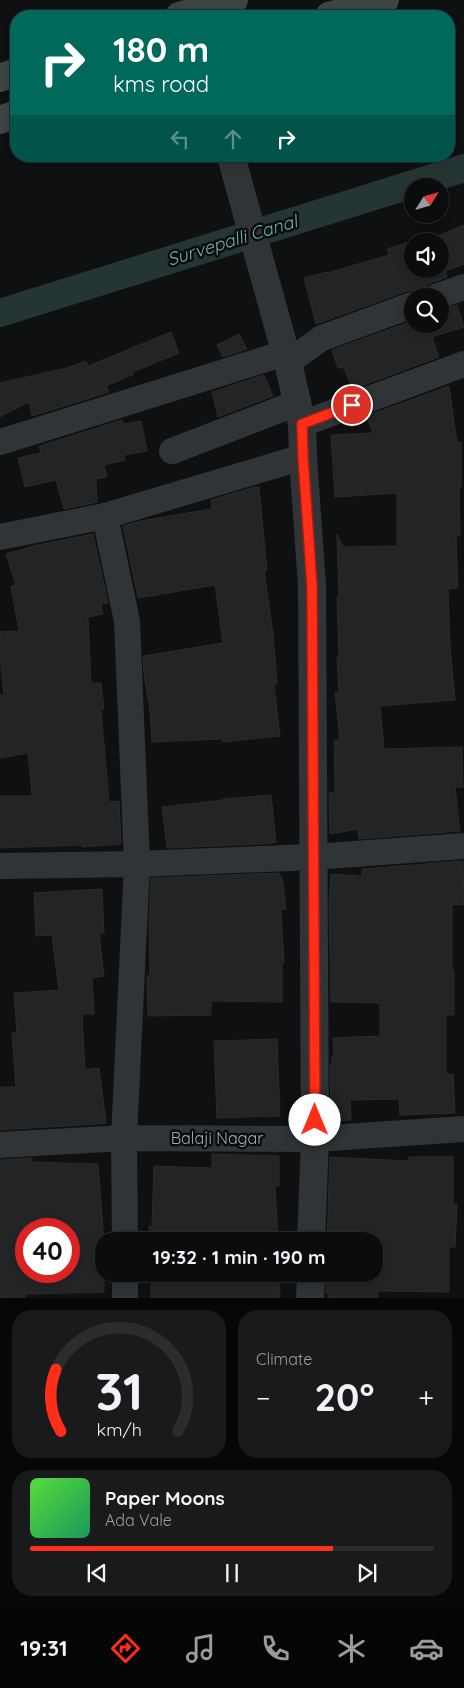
<!DOCTYPE html>
<meta charset="utf-8">
<style>
:root{--surface:#0b0c0d;--page:#191a1b;--text:#f1f3f6;--muted:#9a9b9d;--line:#2b2c2e;--accent:#ff2e19}
body{margin:0;font-family:Quicksand,sans-serif;background:var(--page);color:var(--text);height:100vh;display:flex;flex-direction:column;font-size:19px;white-space:nowrap}
*{box-sizing:border-box;margin:0}
p{font-size:16px;color:var(--muted)}
.icon{flex:none;width:28px;height:28px;fill:none;stroke:currentColor;stroke-width:2;stroke-linecap:round;stroke-linejoin:round}
.map{position:relative;height:1298px;overflow:hidden}
.details{display:flex;flex-direction:column;gap:12px;padding:12px;background:#060707;flex:1}
.details>*{flex:none}
.guide{position:absolute;left:10px;top:10px;width:445px;height:152px;border-radius:20px;box-shadow:0 2px 8px #0003,0 0 0 1px var(--line);background:#00695c;color:#fff;overflow:hidden}
.needle{width:32px;rotate:53deg}
.fabs{position:absolute;left:404px;top:178px;display:grid;gap:10px}
.fabs a{display:grid;place-items:center;width:45px;height:45px;border-radius:50%;background:var(--surface);box-shadow:0 2px 8px #0003,0 0 0 1px var(--line);font-size:25px}
.speed{position:absolute;left:15px;top:1218px;display:flex;gap:10px;font-size:25px;font-weight:700;text-align:center}
.speed>*{display:grid;place-content:center;width:65px;height:65px;border-radius:50%;background:var(--surface);box-shadow:0 2px 8px #0003,0 0 0 1px var(--line);line-height:1}
.speed .limit{border:8px solid #d22;background:#fff;color:#111}
.pin{position:absolute;display:grid;place-items:center;width:42px;height:42px;color:#fff;margin:-21px;border:2px solid #fff;border-radius:50%;box-shadow:0 1px 5px #0007}
.me{position:absolute;width:55px;margin:-28px;rotate:0deg;stroke-linejoin:round;filter:drop-shadow(0 0 4px #0008)}
.turn{display:flex;align-items:center;gap:18px;height:105px;padding:0 20px;font-size:22px}
.turn .icon{width:65px;height:65px;stroke-width:2.5}
.turn b{display:block;font-size:35px;line-height:42px}
.lanes{display:flex;align-items:center;height:48px;padding:0 20px;background:#0003;justify-content:center;gap:25px;direction:ltr}
.lanes .off{opacity:.35}
.big{font-size:38px;font-weight:700;line-height:1.1}
.details .widget{flex:1;display:flex;flex-direction:column;justify-content:center;gap:8px;min-width:0;padding:0 18px;border-radius:20px;background:var(--page)}
.details .dial{align-items:center;gap:0}
.dial svg{height:130px;overflow:visible;fill:none;stroke:var(--line);stroke-width:7;stroke-linecap:round;text-anchor:middle}
.dial text{fill:var(--text);stroke:none}
.song{display:flex;align-items:center;gap:15px}
.cover{width:60px;height:60px;border-radius:8px;background:linear-gradient(135deg,hsl(110 70% 55%),hsl(150 70% 35%))}
.played{height:5px;border-radius:2px;background:linear-gradient(90deg,var(--accent) 75%,var(--line) 75%)}
.keys{display:flex;justify-content:space-around;direction:ltr}
.heat{display:flex;justify-content:space-between;align-items:center;font-size:28px;direction:ltr}
.details .tiles{flex:1;display:grid;gap:12px;grid-template-columns:1fr 1fr}
.widget:last-child{grid-column:span 2}
.trip{position:absolute;left:95px;top:1232px;width:288px;height:50px;border-radius:20px;background:var(--surface);box-shadow:0 2px 8px #0003,0 0 0 1px var(--line);font-weight:700;line-height:50px;text-align:center}
.tab-bar{display:flex;height:80px;justify-content:space-around;align-items:center;background:#040505;color:var(--muted)}
.tab-bar .icon{width:35px;height:35px}
.tab-bar .on{color:var(--accent)}
.tab-bar b{font-size:22px;color:var(--text)}
.map>svg:first-child{display:block}
</style>
<div class="map">
<svg width="464" height="1298" viewBox="0 0 464 1298">
<rect width="100%" height="100%" fill="#0f1011"/>
<g fill="none" stroke-linecap="round" stroke-linejoin="round">
<path stroke="#253533" stroke-width="28" d="M0,313L464,168"/>
</g>
<path fill="#222425" stroke="#292b2d" fill-rule="evenodd" d="M464,225V264L446,271L447,277L433,282L427,286L423,296L415,290L407,291L316,324L304,278L327,272V273L389,255L387,249L432,235L433,238ZM412,241H440V269H412Z
M457,305L464,327L432,337L439,357L353,389L343,367L338,368L332,350L412,321V324H440V310Z
M171,332L179,353L133,372L134,374L106,386L109,392L32,416L29,402L0,417V383L66,368L86,361L88,366Z
M239,334L247,349L223,357L217,345Z
M264,375L273,396L218,417L212,392Z
M449,386L457,443L461,442V487H459L460,536H456L458,588L448,589L450,646L455,700L380,706L384,749L462,747L463,787H455L460,831L359,839L358,829L330,834L329,793L335,792L334,740H340L335,693H339L337,657H339L337,597H339L337,534L343,547L397,546V493L335,497L331,435L373,433L366,416Z
M122,420L124,424L141,421L147,451L124,455L125,460L104,465L107,477L96,479L97,502L64,509L56,480L25,487L18,458L41,453L39,446Z
M254,487H259L267,570L264,571L273,634L277,684L274,685L280,736L223,742L222,739L152,742L150,710L144,675L143,656L223,643L215,585L138,598L123,526L140,521L212,509L211,500Z
M93,534L108,603L101,604L103,614L88,617L91,683H101L104,709L101,710L109,802L119,801L121,844L82,847V845L0,848V796H32L28,753L0,758V695H4L0,657V632L19,631L11,586L16,585L6,554L33,546Z
M271,795L276,842L263,844L167,848L162,807L223,800V799Z
M463,861L464,904L452,905V970H454V1015H446V1074H453L455,1113L400,1115L399,1099L350,1100L351,1120L331,1121L330,1064H332V1056H334L333,1038L380,1036V1003L331,1002L329,905L331,874L362,876V869Z
M279,873V877H282L286,909L281,910L284,963H282V1002L211,1001V1015L148,1016L147,976H150L149,921L151,878Z
M102,889L104,933H99L104,976L92,978L94,1014H82L85,1070L99,1068L106,1123L97,1124L0,1130V1087H16L12,1033H17L14,993L59,990L52,935L36,936L34,893Z
M277,1039L280,1116L217,1118L214,1041Z
M212,1154L279,1156V1186H275L278,1241H150L149,1226H152L154,1166L212,1168Z
M330,1157L409,1161V1157H453V1204H457L455,1247H449V1292L378,1291V1298H328V1293H326V1274H374V1241H327Z
M31,1158V1162L98,1164L104,1242V1292L25,1294V1298H0V1160ZM26,1229H69V1271H23L20,1234L26,1233Z
M151,1274H279L280,1298H151Z"/>
<g fill="none" stroke-linecap="round" stroke-linejoin="round">
<path stroke="#303436" stroke-width="26" d="M438,296L464,287
M288,362L322,338L412,305
M302,424L464,364
M0,442L285,353
M172,451L297,403
M105,516L127,621L137,864L124,1138L125,1241
M0,537L105,516L303,457
M0,866L137,864L314,857L464,846
M0,1145L124,1138L315,1139L464,1129
M125,1274V1298"/>
<path stroke="#303436" stroke-width="28" d="M231,156L288,362L302,424L303,457L312,586L315,1139L311,1241
M310,1298L311,1274"/>
<path stroke="#3e4546" stroke-width="28" d="M179,16L234,0
M329,16L385,0
M0,78L16,72
M0,120L16,114"/>
</g>
<g fill="none" stroke-linecap="round" stroke-linejoin="round">
<g stroke="#a61e10" stroke-width="12">
<path id="route" d="M315,1120L312,586L303,457L302,424L352,405"/>
</g>
<use href="#route" stroke="#ff2e19" stroke-width="9"/>
</g>
<g text-anchor="middle" dominant-baseline="central" stroke-width="5" stroke-linejoin="round" paint-order="stroke">
<g font-size="16" fill="#9eb1b3" stroke="#0a0b0c">
<text x="217" y="1138">Balaji Nagar</text>
</g>
<g font-size="18" font-style="italic" fill="#71b3ac" stroke="#0a0b0c">
<text transform="translate(232 240) rotate(-17)">Survepalli Canal</text>
</g>
</g>
</svg>
<div class="fabs">
<a><svg class="needle" viewBox="-14 -14 28 28"><path d="M0-13l5 13h-10z" fill="#e53935"/><path d="M0 13l5-13h-10z" fill="#9a9b9d"/></svg></a>
<a><svg class="icon" aria-label="sound" viewBox="0 0 24 24"><path d="M4 9h4l5-4v14l-5-4H4zM17 9q2 3 0 6"/></svg></a>
<a><svg class="icon" aria-label="search" viewBox="0 0 24 24"><circle cx="10" cy="10" r="6"/><path d="M15 15l6 6"/></svg></a>
</div>
<div class="speed"><div class="limit">40</div></div>
<div class="pin" style="left:352px;top:405px;background:#d93025"><svg class="icon" aria-label="arrive" viewBox="0 0 24 24"><path d="M6 21V4h12l-3 4 3 4H6"/></svg></div>
<svg class="me" style="left:315px;top:1120px" viewBox="-20 -20 40 40"><circle r="19" fill="#fff"/><path d="M0-13L10 11 0 6-10 11z" fill="#ff2e19"/></svg>
<div class="trip">19:32 · 1 min · 190 m</div>
<div class="guide">
<div class="turn"><svg class="icon" aria-label="right" viewBox="0 0 24 24"><path d="M7 20v-9h11M14 6l5 5-5 5"/></svg><div><b>180 m</b>kms road</div></div>
<div class="lanes"><svg class="icon off" aria-label="left" viewBox="0 0 24 24"><path d="M17 20v-9H6M10 6l-5 5 5 5"/></svg><svg class="icon off" aria-label="ahead" viewBox="0 0 24 24"><path d="M12 20V5M6 11l6-6 6 6"/></svg><svg class="icon" aria-label="right" viewBox="0 0 24 24"><path d="M7 20v-9h11M14 6l5 5-5 5"/></svg></div>
</div>
</div>
<section class="details">
<div class="tiles">
<div class="widget dial"><svg viewBox="0 0 100 80">
<path d="M14 69A42 42 0 1 1 86 69"/>
<path d="M14 69A42 42 0 0 1 11 31" stroke="#ff2e19"/>
<text x="50" y="56" font-size="32" font-weight="700">31</text>
<text x="50" y="72" font-size="11">km/h</text>
</svg></div>
<div class="widget"><p>Climate</p>
<div class="heat"><a>−</a><b class="big">20°</b><a>+</a></div>
</div>
<div class="widget">
<div class="song"><i class="cover"></i><div><b>Paper Moons</b><p>Ada Vale</p></div></div>
<div class="played"></div>
<div class="keys"><svg class="icon" aria-label="previous" viewBox="0 0 24 24"><path d="M18 5L8 12l10 7zM5 5v14"/></svg><svg class="icon" aria-label="pause" viewBox="0 0 24 24"><path d="M8 5v14M16 5v14"/></svg><svg class="icon" aria-label="next" viewBox="0 0 24 24"><path d="M6 5l10 7-10 7zM19 5v14"/></svg></div>
</div>
</div>
</section>
<nav class="tab-bar">
<b>19:31</b>
<svg class="icon on" aria-label="directions" viewBox="0 0 24 24"><path d="M12 3l9 9-9 9-9-9zM9 14v-3h6M13 9l2 2-2 2"/></svg>
<svg class="icon" aria-label="music" viewBox="0 0 24 24"><path d="M9 18V5l10-2v13"/><circle cx="6" cy="18" r="3"/><circle cx="16" cy="16" r="3"/></svg>
<svg class="icon" aria-label="phone" viewBox="0 0 24 24"><path d="M5 4h4l2 5-3 2q2 4 5 5l2-3 5 2v4C11 20 4 13 5 4z"/></svg>
<svg class="icon" aria-label="climate" viewBox="0 0 24 24"><path d="M12 3v18M4 7l16 10M4 17L20 7"/></svg>
<svg class="icon" aria-label="car" viewBox="0 0 24 24"><path d="M5 17H2v-5l4-1 3-4h7l3 4 3 1v5h-3M9 17h6M6 11h13"/><circle cx="7" cy="17" r="2"/><circle cx="17" cy="17" r="2"/></svg>
</nav>
